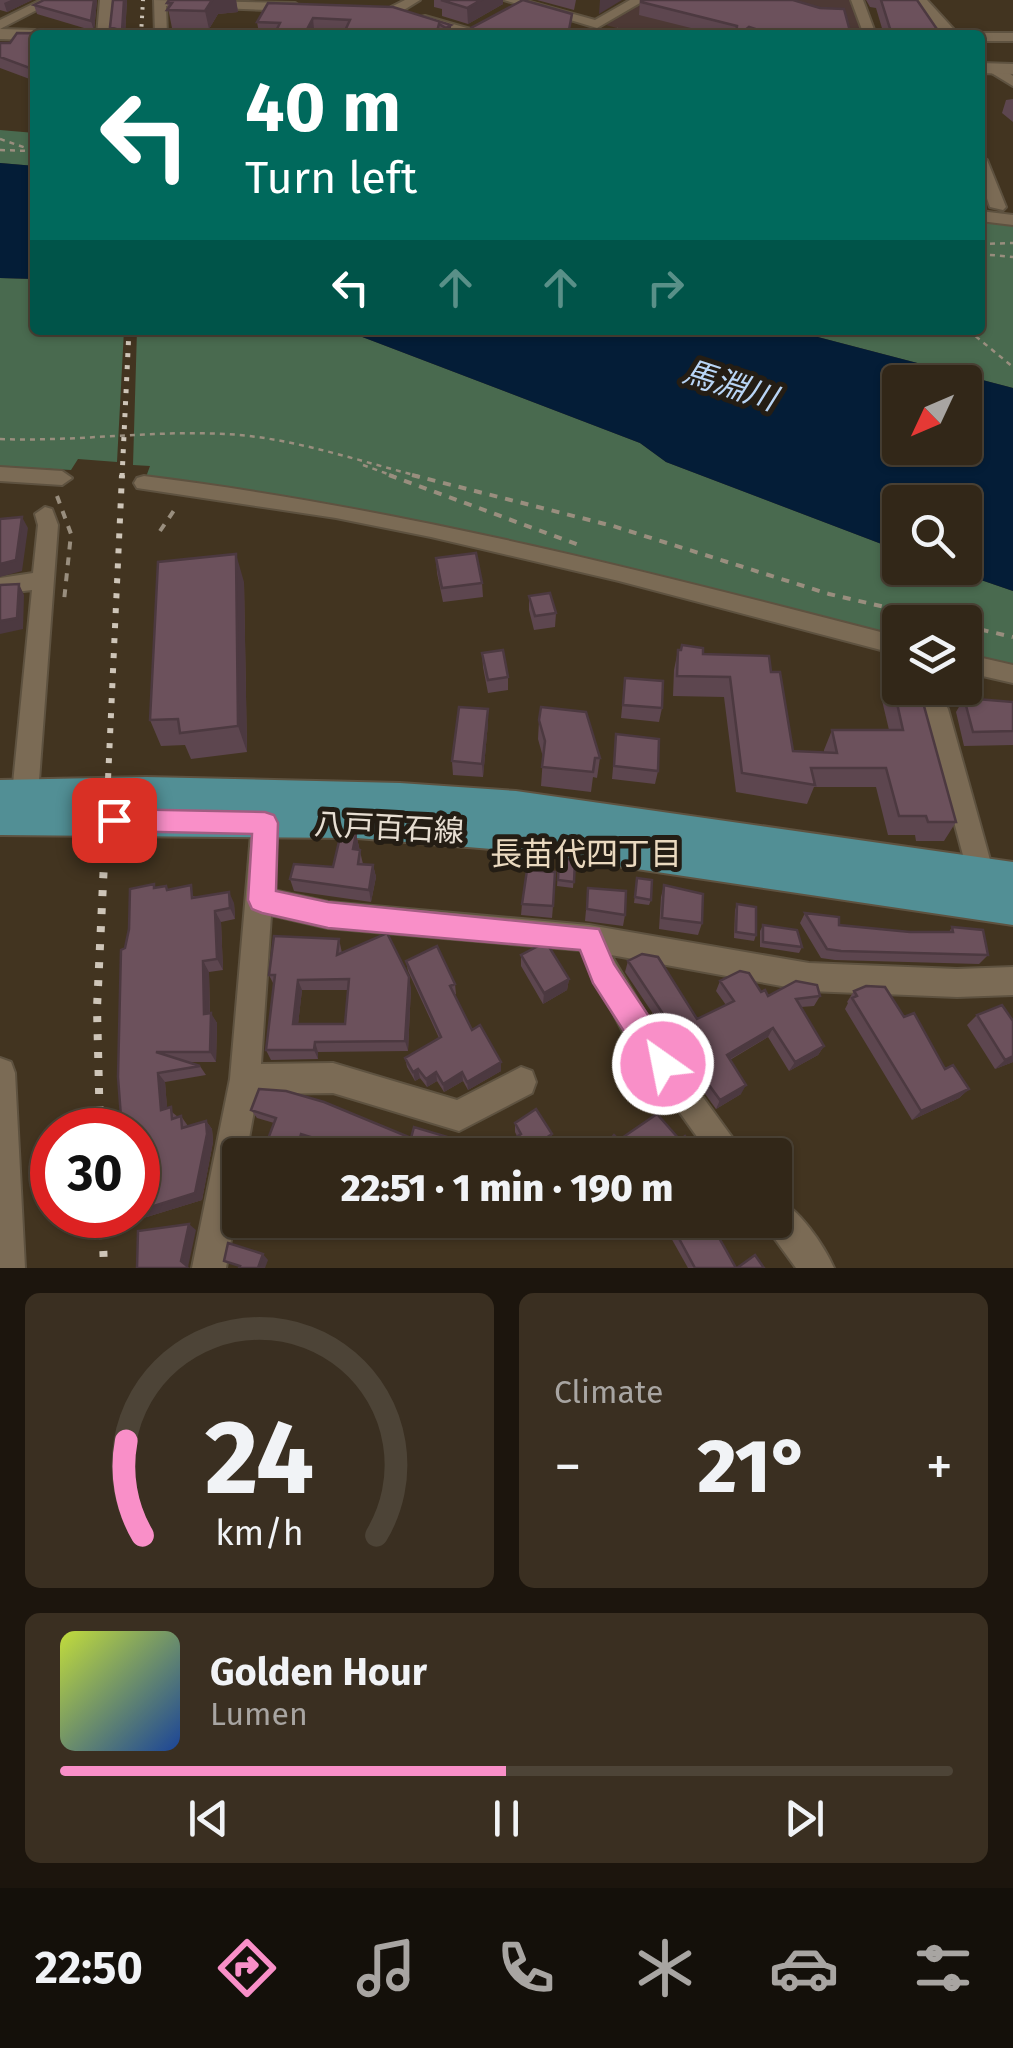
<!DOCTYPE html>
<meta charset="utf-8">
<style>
:root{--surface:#322718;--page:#3a2f21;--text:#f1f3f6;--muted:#a8a5a2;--line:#4d4437;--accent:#f98fc8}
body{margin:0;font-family:"Fira Sans","Noto Sans JP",sans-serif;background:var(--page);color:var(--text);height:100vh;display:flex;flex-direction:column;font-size:38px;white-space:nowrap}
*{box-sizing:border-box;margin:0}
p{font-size:32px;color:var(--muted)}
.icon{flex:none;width:55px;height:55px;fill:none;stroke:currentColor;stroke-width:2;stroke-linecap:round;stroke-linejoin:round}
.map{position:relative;height:1268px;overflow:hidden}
.drawer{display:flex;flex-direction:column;gap:25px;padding:25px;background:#1c150d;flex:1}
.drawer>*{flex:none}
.hud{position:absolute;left:30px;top:30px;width:955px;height:305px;border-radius:10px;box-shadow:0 2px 8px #0004,0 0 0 2px var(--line);background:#00695c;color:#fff;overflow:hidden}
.needle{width:65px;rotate:226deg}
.buttons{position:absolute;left:882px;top:365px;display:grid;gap:20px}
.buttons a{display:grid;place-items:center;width:100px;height:100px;border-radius:10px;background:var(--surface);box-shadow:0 2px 8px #0004,0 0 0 2px var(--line);font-size:50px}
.speed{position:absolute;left:30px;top:1108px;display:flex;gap:20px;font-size:50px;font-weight:700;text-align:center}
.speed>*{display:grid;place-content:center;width:130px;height:130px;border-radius:50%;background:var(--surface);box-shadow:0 2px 8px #0004,0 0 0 2px var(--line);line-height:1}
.speed .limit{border:15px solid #d22;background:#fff;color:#111}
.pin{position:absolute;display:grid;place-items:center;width:85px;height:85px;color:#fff;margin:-42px;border-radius:20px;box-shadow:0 5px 15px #0006}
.me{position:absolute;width:110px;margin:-55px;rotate:327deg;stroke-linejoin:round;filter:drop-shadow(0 0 8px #0008)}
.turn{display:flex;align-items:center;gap:35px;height:210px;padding:0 50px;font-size:45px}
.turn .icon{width:130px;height:130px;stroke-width:2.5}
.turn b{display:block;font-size:70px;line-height:85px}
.lanes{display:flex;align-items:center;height:95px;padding:0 50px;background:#0003;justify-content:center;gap:50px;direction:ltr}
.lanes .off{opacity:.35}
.big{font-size:75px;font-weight:800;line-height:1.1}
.drawer .widget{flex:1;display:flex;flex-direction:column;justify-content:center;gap:15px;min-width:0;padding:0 35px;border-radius:15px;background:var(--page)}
.drawer .dial{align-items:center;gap:0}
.dial svg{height:260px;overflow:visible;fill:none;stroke:var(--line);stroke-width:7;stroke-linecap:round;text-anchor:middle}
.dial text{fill:var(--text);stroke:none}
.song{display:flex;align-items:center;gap:30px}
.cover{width:120px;height:120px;border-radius:15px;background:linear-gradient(135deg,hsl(70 70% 55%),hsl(220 70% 35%))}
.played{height:10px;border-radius:5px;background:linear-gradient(90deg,var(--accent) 50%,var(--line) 50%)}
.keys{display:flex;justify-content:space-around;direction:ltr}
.heat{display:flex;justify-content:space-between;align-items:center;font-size:55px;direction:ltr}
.drawer .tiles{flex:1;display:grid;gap:25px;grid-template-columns:1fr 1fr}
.widget:last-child{grid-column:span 2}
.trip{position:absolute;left:222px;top:1138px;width:570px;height:100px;border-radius:10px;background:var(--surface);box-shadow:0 2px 8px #0004,0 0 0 2px var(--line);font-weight:800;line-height:100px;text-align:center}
.menu{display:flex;height:160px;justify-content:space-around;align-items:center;background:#14100a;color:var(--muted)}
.menu .icon{width:70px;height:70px}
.menu .on{color:var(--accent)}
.menu b{font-size:45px;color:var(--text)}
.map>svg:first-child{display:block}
</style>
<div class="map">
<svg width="1013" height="1268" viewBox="0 0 1013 1268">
<rect width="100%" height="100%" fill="#423420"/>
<path fill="#4d3935" d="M644,0H853L865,35H641L606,25Z"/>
<path fill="#496a4f" d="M0,130L35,133V166L0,163Z
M980,219L1013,224V388L791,330H980Z
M0,278L35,279V330H124L117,462L78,459L71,470L0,466Z
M137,330H344L640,443L666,462L900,551V568H946L1013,591V666L965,655V622H900V639C650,575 403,505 146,477L150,466L133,465Z"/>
<path fill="#041d37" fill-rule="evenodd" d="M0,163L35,166V279L0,278Z
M344,330H791L1013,388V591L946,568H965V502H900V551L666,462L640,443ZM900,382H965V448H900Z"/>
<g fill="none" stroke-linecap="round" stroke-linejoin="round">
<g stroke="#5e5240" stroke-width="4">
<path id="street" d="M41,0H56L0,29V20Z
M100,0H112L109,35H97Z
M154,0L295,3L301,7L295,11L166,6L167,35H155Z
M405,0H420L399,13H391V7Z
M504,0H523L595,20L630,0H645L597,28Z
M851,0H863L876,35H864Z
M425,16L474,30L476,33L463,35L421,23V17Z
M980,33H1013V41H980V35H975Z
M990,66H1000L1013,76V86L990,72Z
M980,156L987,160L1006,207L1003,210L990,207L980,179Z
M980,211L1013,215V225L980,221Z
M0,467L62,471L72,478L62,485L0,481Z
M144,476C401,508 650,572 900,637V655L619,581L431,537L336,518L137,488L134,483L137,478Z
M45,507L52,509L58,525L38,794L34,802L25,805L16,802L12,794L32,590L0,594V578L33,573L38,525L35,514Z
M965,654L1013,665V683L965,672Z
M936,699L944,702L948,709L994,874L990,883L981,886L972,883L968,874L924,709L928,702Z
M265,812L274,815L278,823L273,890L328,902L589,925L809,963L957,969L1013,967V995L957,997L809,991L611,955L662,1041L745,1155H710L624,1034L581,950L328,928L271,915L261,1064L333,1063L457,1100L521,1067L532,1071L536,1082L532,1093L459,1131L333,1093L257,1094L246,1155H240V1189L226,1268H192L230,1079L252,823L256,815Z
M0,1058L11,1062L15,1073L25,1268H0Z
M775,1198C798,1207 824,1245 834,1268H796L761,1220H775Z"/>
</g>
<g stroke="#5e5240" stroke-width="4">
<path id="secondary" d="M910,0H927L959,35H942Z
M0,29L35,30L43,35H35V40L0,39Z
M980,63L1013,64V74L980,73Z"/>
</g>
<g stroke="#5e5240" stroke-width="4">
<path id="primary" d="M146,777L400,783L516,791L1013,862V925L516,851L357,838L0,835V780Z"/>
</g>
<path stroke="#998e7e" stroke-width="2.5" stroke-dasharray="5 5" stroke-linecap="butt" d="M617,29L636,35
M0,139L35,151
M0,150L31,151
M980,244L1013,243
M980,254L1013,257
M968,330L1013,367
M0,439C75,442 150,430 225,434C291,437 358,461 422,477
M363,465L396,477"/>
<path stroke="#998e7e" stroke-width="4" stroke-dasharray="8 8" stroke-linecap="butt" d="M389,475L579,545
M412,475L613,526L829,594L949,622
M57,496L71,534L64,601
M160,531L177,506
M965,626L1013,637"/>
<use href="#street" fill="#7b6b55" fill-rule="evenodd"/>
<use href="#secondary" fill="#7b6b55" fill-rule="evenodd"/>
<use href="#primary" fill="#528f95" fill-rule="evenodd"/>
<path stroke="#cec5b8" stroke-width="4" stroke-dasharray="2.5 6" stroke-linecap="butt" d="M141,35L143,0"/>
<path stroke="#cec5b8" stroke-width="5" stroke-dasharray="4 8" stroke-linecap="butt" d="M122,477L129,330"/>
<path stroke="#cec5b8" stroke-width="6" stroke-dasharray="5 10" stroke-linecap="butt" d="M106,823L122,475"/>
<path stroke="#cec5b8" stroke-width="8" stroke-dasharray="6 12" stroke-linecap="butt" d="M100,1130L97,1008L106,821
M102,1215L104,1268"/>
</g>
<path fill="#5d464f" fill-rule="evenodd" d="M0,0H32L7,12L0,10Z
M97,0L94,31L37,14L34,5Z
M113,0H127L125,35H112L110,27Z
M169,0H236L238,12L218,14L209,29L172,28L167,3Z
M434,0H503V4L468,24L442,16V9L434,7Z
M537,0H576L574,10Z
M640,0L851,35H719L639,15Z
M866,0H917L941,35H884L876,8L870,7Z
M268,3L451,25V35H343L345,31L314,29L274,34L259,33L257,22Z
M17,33L106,34V35H35V81L0,68V43H10Z
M1013,99V122L1002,113L1006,100Z
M436,558L482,583L483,597L443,602L437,573Z
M244,582L247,752L191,759L185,745L161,746L150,720Z
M529,596L556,613L555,627L534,630L529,610Z
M678,650L703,654L771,672L793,751L824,752V750L832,730H889L880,692L890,672L956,822L944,841H916L915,835H888L876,787H814L807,804L736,792L724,697L673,696L674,670Z
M482,653L508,677V690L488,693L483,667Z
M625,678L662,708L659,722L621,718Z
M964,698L1013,702V745L964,746L956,712Z
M539,720L600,758L597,778L593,777L591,792L541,786L543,757L538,739Z
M488,723L483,777L453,775L452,761Z
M616,734L658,771L655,784L612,779Z
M356,834L363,864L373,865L376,877L371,902L294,891L290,879L333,867Z
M559,858L575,860L573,888L557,886Z
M637,878L651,900L649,905L634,903Z
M664,885L702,923L698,935L659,929L661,897Z
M166,886L168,889L197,897L234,903L235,919L221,922L223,970L209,972L210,1013L217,1023L216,1062H186L200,1066L206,1075L165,1082L167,1108L178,1117L181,1116L188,1126L206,1121L212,1129L213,1142L202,1200L137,1220L125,948L129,929L156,888Z
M588,888L625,915L623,926L585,921Z
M522,904L553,906L552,918L521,915Z
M737,904L756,935L754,941L734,938L735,910Z
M805,913L839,925L910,932H949L952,927L988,955L979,964L835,960L821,958L800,923Z
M763,925L802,947L799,953L760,947V931Z
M339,939L342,953L411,988L408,1051L318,1052V1059L271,1060L266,1050L274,985L269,975ZM302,990H348L345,1024H298Z
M521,955L569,979L567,990L543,1004L521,966Z
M406,961L455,984L456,994L454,995L472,1030L501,1062V1071L468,1090L463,1081L444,1092L437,1081L427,1087L420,1078L415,1081L407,1067L405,1058L439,1038L408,971Z
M628,961L697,1019L726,1005L716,991L720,981L768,996H820L814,1006L801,1007L824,1046L818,1055L789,1071L768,1037L730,1060L741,1094L716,1109L671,1047L672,1042L625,972Z
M854,991L904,1017L945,1069L969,1089L959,1098L912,1120L845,1009L848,1003L847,1002Z
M977,1015L1013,1021V1062L995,1069L967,1025Z
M251,1110L411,1138H451L452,1146L450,1155H347L305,1142L301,1155H244L263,1152L274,1123L257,1118Z
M515,1123L552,1134L551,1142L531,1155H510L507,1151V1143L517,1136L515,1132Z
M661,1220H709L736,1268H688Z"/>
<path fill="#4c3940" d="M11,0H32L7,12L4,3Z
M94,0H97L94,31L91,21Z
M124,0H127L125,35H124L122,31Z
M212,0H236L238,12L218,14L209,29L205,11Z
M481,0H503V4L468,24L467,8Z
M600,0H622L599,14Z
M313,18L314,29L312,35H304Z
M451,25V35H446V28Z
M22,517L28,528L22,571L0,577V564Z
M236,554L244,582L247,752L238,726Z
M19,584L24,595L23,629L0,634V621Z
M488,709V723L483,777L482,764Z
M356,834L359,847L356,861L353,849Z
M373,865L376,877L371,902L369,890Z
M229,892L234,903L235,919L230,908Z
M215,911L221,922L223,970L217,959Z
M203,961L209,972L210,1024L204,1014Z
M409,977L411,988L408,1051L405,1041Z
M569,979L567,990L543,1004L544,993Z
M298,980L302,990L297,1034L293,1024Z
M211,1013L217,1023L216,1062L210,1052Z
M773,1028L768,1037L722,1064L727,1055Z
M315,1042L318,1052V1059L314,1050Z
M824,1046L818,1055L789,1071L795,1062Z
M1013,1056V1062L995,1069L1005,1060Z
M501,1062V1071L468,1090L467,1082Z
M418,1069L420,1078L415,1081L413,1072Z
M436,1072L437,1081L427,1087L426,1079Z
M462,1072L463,1081L444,1092L443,1084Z
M158,1073L165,1082L168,1119L161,1110Z
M746,1085L741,1094L716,1109L720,1100Z
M969,1089L959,1098L912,1120L921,1111Z
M206,1121L212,1129L213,1142L202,1200L137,1220L131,1215H138V1211Z
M301,1134L305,1142L301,1155H295Z
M552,1134L551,1142L531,1155H520Z
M189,1224L196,1230L188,1267L190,1268H186L181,1261Z
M263,1254L268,1260L265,1268H258Z"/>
<path fill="#6c515c" stroke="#4c3940" stroke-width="2.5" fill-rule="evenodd" d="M44,0H94L91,21L34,5Z
M113,0H124L122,31L110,27Z
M169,0H212L205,11L167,10L172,3H167Z
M441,0H481L467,8Z
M523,0L572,14L568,35H468L471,28Z
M641,0H793L820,8L844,9L851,35H774L749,27L739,35H736L737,26L641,2Z
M881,0H917L941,35H892Z
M268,3L393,7L451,25L446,28L439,24L436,35H343L350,20L313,18L304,35H274L280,23L257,22Z
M17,33L106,34L104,35H35V70L0,57V43H10Z
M22,517L16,560L0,564V519Z
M476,553L482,583L442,588L436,558Z
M236,554L238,726L180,733L178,719L150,720L158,562Z
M19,584L17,618L0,621V585Z
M550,593L556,613L535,616L529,596Z
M682,645L703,648V654L769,656L771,672H780L793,751L837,753L832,730H903L890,672H900V688H919L956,822H928L926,816H899L886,768H811L815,785L742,773L730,677L677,676L678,650H681Z
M503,650L508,677L488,680L482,653Z
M625,678L663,681L662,708L623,705Z
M964,698L1013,702V731L973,732Z
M459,707L488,709L482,764L452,761Z
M541,707L586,712L600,758H595L593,772L542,767L545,741L539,720Z
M616,734L659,739L658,771L614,766Z
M341,833L356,834L353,849L360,850L358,864L373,865L369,890L290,879L294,864L333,867Z
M559,858L575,860L574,882L558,880Z
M527,870L555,872L553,906L522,904Z
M637,878L652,880L651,900L635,897Z
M154,884V888L166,886L167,890L191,885L192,898L229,892L230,908L215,911L217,959L203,961L204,1014L211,1013L210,1052H156L200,1066L158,1073L161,1110L171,1107L172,1119L181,1116L182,1128L206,1121L207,1134L195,1193L138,1211V1130H122L118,1077L121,950L125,948L129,929L130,889Z
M664,885L703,894L702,923L662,918Z
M588,888L626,891L625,915L587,909Z
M737,904L756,907V935L736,932Z
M805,913L839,917V925L910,932H953L952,927L983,930L988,955L841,951L827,949Z
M763,925L797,930L802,947L763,942Z
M387,933L409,977L405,1041L315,1042L314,1050H266L275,975H269L274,936L339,939L337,955ZM349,979L345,1024H293L298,980Z
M546,942L569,979L544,993L521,955Z
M437,946L455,984L450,986L472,1030L480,1025L501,1062L467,1082L462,1072L443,1084L436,1072L426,1079L418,1069L413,1072L405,1058L441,1037L406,961Z
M642,954L658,957L697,1019L734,1001L720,981L740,971L749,973L761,992L765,990L768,996L796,981L817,985L820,996L796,999L824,1046L795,1062L773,1028L727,1055L746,1085L720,1100L674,1037L677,1035L628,961Z
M866,986L885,987L904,1017L914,1013L945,1069L953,1065L969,1089L921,1111L852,998L857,996L854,991Z
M1002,1005L1013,1021V1056L1005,1060L977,1015Z
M259,1089L286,1091L324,1102L411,1138L414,1127L451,1138L447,1155H369L301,1134L295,1155H244L246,1148L263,1152L276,1118L251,1110Z
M536,1109L552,1134L520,1155H514L507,1143L521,1134L515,1123Z
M657,1114L680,1140L685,1136L696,1152L692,1155H597L614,1135L619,1140Z
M669,1220H709L736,1268H695Z
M189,1224L181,1261L187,1266L186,1268H137L138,1231Z
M228,1243L263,1254L258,1268H239L240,1266L224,1261Z
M755,1255L764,1268H737Z"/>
<path fill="#f98fc8" stroke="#a25d82" stroke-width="2.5" d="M114,809L265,812L274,815L278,823L276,891L328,902L599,929L614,964L674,1054L678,1064L674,1075L663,1079L652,1075L593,983L580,950L328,928L262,913L252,909L248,900L252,834L114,831L104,828L101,820L104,812Z"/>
<g text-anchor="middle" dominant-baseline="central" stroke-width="10" stroke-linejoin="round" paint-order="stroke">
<g font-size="30" fill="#e7ded2" stroke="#241d14">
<text transform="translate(389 828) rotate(3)">八戸百石線</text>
</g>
<g font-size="32" font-style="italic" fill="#b9d5f5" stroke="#241d14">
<text transform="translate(730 385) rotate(18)">馬淵川</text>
</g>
<g font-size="32" fill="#ead9bf" stroke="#241d14">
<text x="586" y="854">長苗代四丁目</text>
</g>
</g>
</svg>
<div class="buttons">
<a><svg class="needle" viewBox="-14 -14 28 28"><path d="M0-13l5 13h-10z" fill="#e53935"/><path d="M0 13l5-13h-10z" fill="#a8a5a2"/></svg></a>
<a><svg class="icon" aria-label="search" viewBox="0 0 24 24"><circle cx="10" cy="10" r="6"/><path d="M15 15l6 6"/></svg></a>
<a><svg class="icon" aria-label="layers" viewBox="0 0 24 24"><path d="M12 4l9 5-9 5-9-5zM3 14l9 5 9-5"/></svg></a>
</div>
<div class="speed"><div class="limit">30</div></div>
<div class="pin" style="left:114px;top:820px;background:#d93025"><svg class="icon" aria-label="arrive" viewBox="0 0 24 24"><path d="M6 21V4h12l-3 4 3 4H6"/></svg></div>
<svg class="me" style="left:663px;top:1064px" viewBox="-20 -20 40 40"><circle r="17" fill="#f98fc8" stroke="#fff" stroke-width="3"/><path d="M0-11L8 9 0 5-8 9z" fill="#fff"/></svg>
<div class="trip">22:51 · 1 min · 190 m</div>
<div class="hud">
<div class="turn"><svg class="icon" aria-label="left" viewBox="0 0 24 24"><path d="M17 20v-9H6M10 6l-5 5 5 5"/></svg><div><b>40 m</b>Turn left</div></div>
<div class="lanes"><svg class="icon" aria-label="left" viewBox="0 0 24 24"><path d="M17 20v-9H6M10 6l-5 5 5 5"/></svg><svg class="icon off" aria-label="ahead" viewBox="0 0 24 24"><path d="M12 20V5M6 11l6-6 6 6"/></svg><svg class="icon off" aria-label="ahead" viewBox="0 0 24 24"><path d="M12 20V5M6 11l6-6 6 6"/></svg><svg class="icon off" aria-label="right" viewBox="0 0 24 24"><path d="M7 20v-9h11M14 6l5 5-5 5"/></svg></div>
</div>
</div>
<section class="drawer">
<div class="tiles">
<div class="widget dial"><svg viewBox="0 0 100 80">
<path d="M14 69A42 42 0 1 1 86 69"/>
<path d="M14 69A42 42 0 0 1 9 40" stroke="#f98fc8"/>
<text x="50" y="56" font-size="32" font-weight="700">24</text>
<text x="50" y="72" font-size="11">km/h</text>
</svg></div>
<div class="widget"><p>Climate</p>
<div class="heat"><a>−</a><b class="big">21°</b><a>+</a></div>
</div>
<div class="widget">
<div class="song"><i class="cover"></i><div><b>Golden Hour</b><p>Lumen</p></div></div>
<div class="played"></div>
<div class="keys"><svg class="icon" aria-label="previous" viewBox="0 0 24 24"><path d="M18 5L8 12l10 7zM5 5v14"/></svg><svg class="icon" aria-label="pause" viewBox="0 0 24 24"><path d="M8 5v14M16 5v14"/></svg><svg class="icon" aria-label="next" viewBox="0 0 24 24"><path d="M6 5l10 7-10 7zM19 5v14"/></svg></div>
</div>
</div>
</section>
<nav class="menu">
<b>22:50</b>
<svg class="icon on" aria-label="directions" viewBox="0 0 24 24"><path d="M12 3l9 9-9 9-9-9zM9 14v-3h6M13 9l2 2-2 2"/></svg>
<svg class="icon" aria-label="music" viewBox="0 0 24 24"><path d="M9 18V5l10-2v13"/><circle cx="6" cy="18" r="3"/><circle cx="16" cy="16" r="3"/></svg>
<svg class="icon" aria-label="phone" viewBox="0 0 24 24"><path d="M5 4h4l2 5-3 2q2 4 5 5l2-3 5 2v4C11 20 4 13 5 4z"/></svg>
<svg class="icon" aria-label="climate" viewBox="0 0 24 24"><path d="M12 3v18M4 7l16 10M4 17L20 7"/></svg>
<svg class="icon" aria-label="car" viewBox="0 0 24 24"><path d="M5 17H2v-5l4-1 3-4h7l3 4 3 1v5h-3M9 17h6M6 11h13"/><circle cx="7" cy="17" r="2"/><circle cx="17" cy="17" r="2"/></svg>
<svg class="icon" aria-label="filters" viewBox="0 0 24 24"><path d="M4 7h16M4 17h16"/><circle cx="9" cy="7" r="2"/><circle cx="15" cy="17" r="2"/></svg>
</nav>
